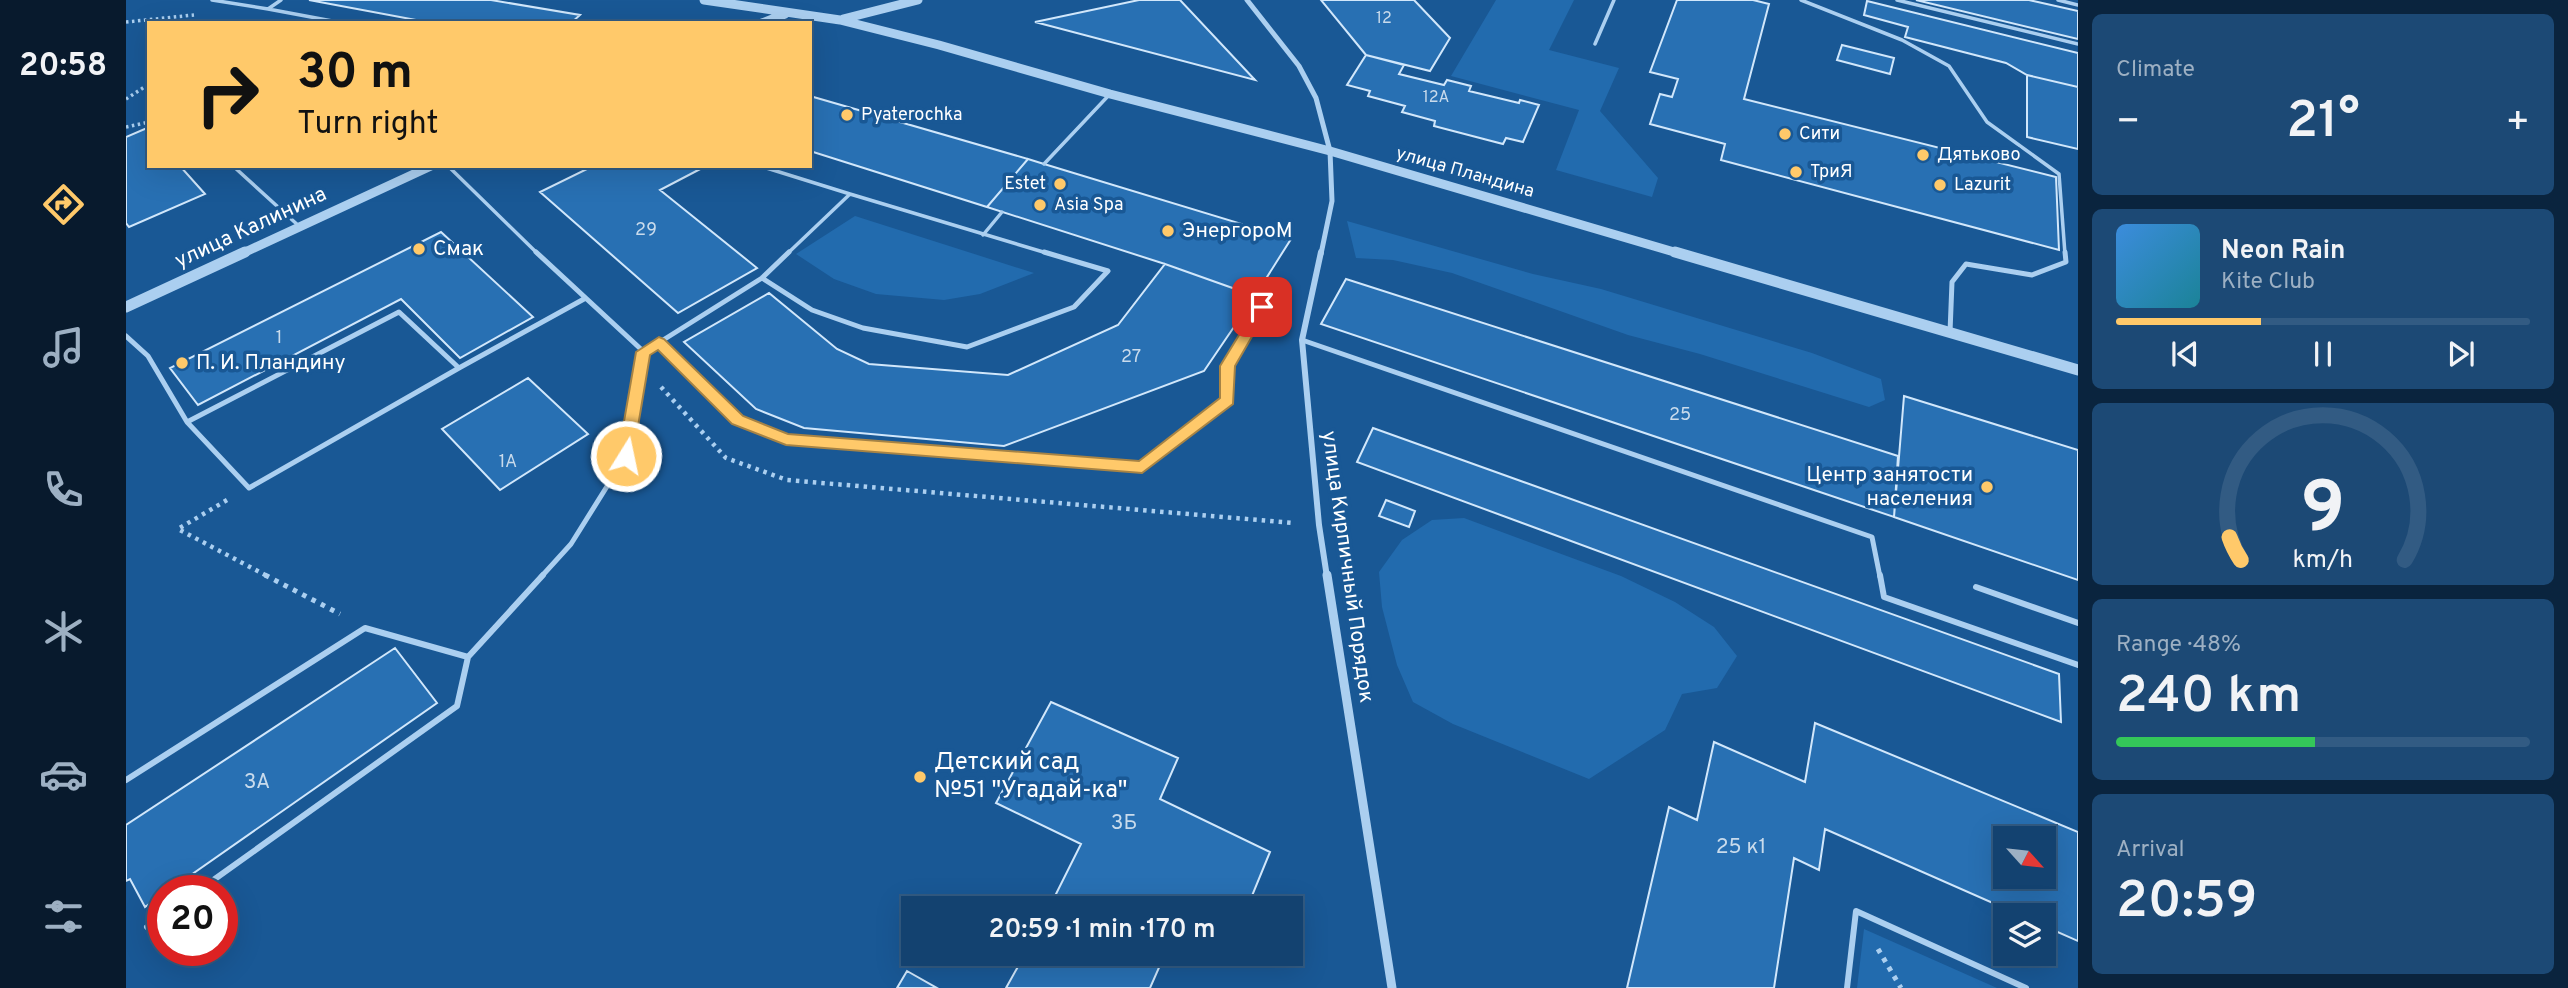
<!DOCTYPE html>
<meta charset="utf-8">
<style>
:root{--surface:#134270;--page:#1c4975;--text:#f1f3f6;--muted:#9db0c3;--line:#325b83;--accent:#ffc96a}
body{margin:0;font-family:Overpass,sans-serif;background:var(--page);color:var(--text);height:100vh;display:flex;flex-direction:column;font-size:26px;white-space:nowrap}
*{box-sizing:border-box;margin:0}
p{font-size:23px;color:var(--muted)}
.icon{flex:none;width:38px;height:38px;fill:none;stroke:currentColor;stroke-width:2;stroke-linecap:round;stroke-linejoin:round}
.map{position:relative;flex:1;overflow:hidden}
.sheet{display:flex;flex-direction:column;gap:14px;padding:14px;background:#0a243e;width:490px}
.sheet>*{flex:none}
.guide{position:absolute;left:21px;top:21px;width:665px;height:147px;border-radius:0px;box-shadow:0 7px 28px #0002,0 0 0 2px var(--line);background:#ffc96a;color:#111;overflow:hidden}
.needle{width:46px;rotate:117deg}
.controls{position:absolute;left:1867px;top:826px;display:grid;gap:14px}
.controls a{display:grid;place-items:center;width:63px;height:63px;border-radius:0px;background:var(--surface);box-shadow:0 7px 28px #0002,0 0 0 2px var(--line);font-size:35px}
.speed{position:absolute;left:21px;top:875px;display:flex;gap:14px;font-size:35px;font-weight:700;text-align:center}
.speed>*{display:grid;place-content:center;width:91px;height:91px;border-radius:50%;background:var(--surface);box-shadow:0 7px 28px #0002,0 0 0 2px var(--line);line-height:1}
.speed .limit{border:10px solid #d22;background:#fff;color:#111}
.pin{position:absolute;display:grid;place-items:center;width:60px;height:60px;color:#fff;margin:-30px;border-radius:14px;box-shadow:0 4px 10px #0006}
.me{position:absolute;width:77px;margin:-38px;rotate:10deg;stroke-linejoin:round;filter:drop-shadow(0 0 5px #0008)}
.turn{display:flex;align-items:center;gap:24px;height:147px;padding:0 35px;font-size:32px}
.turn .icon{width:91px;height:91px;stroke-width:2.5}
.turn b{display:block;font-size:49px;line-height:60px}
.big{font-size:52px;font-weight:600;line-height:1.1}
.sheet .card{flex:1;display:flex;flex-direction:column;justify-content:center;gap:10px;min-width:0;padding:0 24px;border-radius:10px;background:var(--page)}
.sheet .dial{align-items:center;gap:0}
.dial svg{height:182px;overflow:visible;fill:none;stroke:var(--line);stroke-width:7;stroke-linecap:round;text-anchor:middle}
.dial text{fill:var(--text);stroke:none}
.song{display:flex;align-items:center;gap:21px}
.cover{width:84px;height:84px;border-radius:10px;background:linear-gradient(135deg,hsl(210 70% 55%),hsl(190 70% 35%))}
.played{height:7px;border-radius:4px;background:linear-gradient(90deg,var(--accent) 35%,var(--line) 35%)}
.keys{display:flex;justify-content:space-around;direction:ltr}
.heat{display:flex;justify-content:space-between;align-items:center;font-size:38px;direction:ltr}
.charge{height:10px;border-radius:5px;background:linear-gradient(90deg,#34c759 48%,var(--line) 0)}
.trip{position:absolute;left:775px;top:896px;width:402px;height:70px;border-radius:0px;background:var(--surface);box-shadow:0 7px 28px #0002,0 0 0 2px var(--line);font-weight:600;line-height:70px;text-align:center}
main{display:flex;flex:1;min-height:0}
.menu{display:flex;flex-direction:column;width:126px;justify-content:space-around;align-items:center;background:#081a2d;color:var(--muted)}
.menu .icon{width:49px;height:49px}
.menu .active{color:var(--accent)}
.menu b{font-size:32px;color:var(--text)}
.map>svg:first-child{display:block}
</style>
<main>
<nav class="menu">
<b>20:58</b>
<svg class="icon active" aria-label="directions" viewBox="0 0 24 24"><path d="M12 3l9 9-9 9-9-9zM9 14v-3h6M13 9l2 2-2 2"/></svg>
<svg class="icon" aria-label="music" viewBox="0 0 24 24"><path d="M9 18V5l10-2v13"/><circle cx="6" cy="18" r="3"/><circle cx="16" cy="16" r="3"/></svg>
<svg class="icon" aria-label="phone" viewBox="0 0 24 24"><path d="M5 4h4l2 5-3 2q2 4 5 5l2-3 5 2v4C11 20 4 13 5 4z"/></svg>
<svg class="icon" aria-label="climate" viewBox="0 0 24 24"><path d="M12 3v18M4 7l16 10M4 17L20 7"/></svg>
<svg class="icon" aria-label="car" viewBox="0 0 24 24"><path d="M5 17H2v-5l4-1 3-4h7l3 4 3 1v5h-3M9 17h6M6 11h13"/><circle cx="7" cy="17" r="2"/><circle cx="17" cy="17" r="2"/></svg>
<svg class="icon" aria-label="filters" viewBox="0 0 24 24"><path d="M4 7h16M4 17h16"/><circle cx="9" cy="7" r="2"/><circle cx="15" cy="17" r="2"/></svg>
</nav>
<div class="map">
<svg width="1952" height="988" viewBox="0 0 1952 988">
<rect width="100%" height="100%" fill="#195895"/>
<path fill="#226bae" d="M1370,0H1448L1423,50L1493,68L1474,111L1532,178L1526,197L1430,170L1453,110L1325,76Z
M729,216L908,273L854,294L818,300L750,294L708,279L670,254Z
M1221,221L1407,274L1475,289L1686,353L1755,379L1759,400L1743,407L1574,354L1502,335L1326,273L1267,260L1230,258Z
M1338,518L1495,576L1549,602L1588,627L1611,656L1591,688L1556,694L1539,730L1463,779L1327,724L1287,702L1271,665L1256,607L1253,572L1276,540L1306,520Z
M1738,929L1871,988H1731Z"/>
<path fill="#2870b3" stroke="#d1e7fb" stroke-width="2" fill-rule="evenodd" d="M183,0H365L454,15L445,23H306Z
M1013,0H1054L1129,80L909,22Z
M1195,0H1288L1324,38L1304,71L1240,55Z
M1551,0H1627L1643,4L1618,99L1930,177L1933,250L1595,160L1599,144L1524,124L1534,94L1546,97L1552,79L1524,72Z
M1790,0H1903L1952,11V39Z
M1741,1L1952,53V87L1901,75L1880,63L1779,37L1782,27L1738,15Z
M1716,45L1768,58L1764,74L1711,60Z
M1240,55L1278,65L1273,74L1318,85L1321,80L1345,86L1343,91L1393,103L1394,100L1413,105L1397,142L1380,138L1377,144L1308,126L1309,121L1276,112L1279,106L1242,96L1244,91L1221,85Z
M1901,75L1952,87V149L1901,137Z
M684,96L902,159L861,207L684,151Z
M21,128L23,166H54L79,194L3,227L0,223V137Z
M902,159L918,164L1165,239L1129,296L1039,264L861,207Z
M467,166H580L534,190L631,268L552,313L414,192Z
M315,232L407,317L334,358L275,299L72,405L44,368Z
M1039,264L1129,296L1078,371L878,446L678,428L630,409L558,342L643,293L711,349L743,364L882,375L992,325Z
M1220,279L1772,456L1768,517L1195,324Z
M402,378L462,434L374,490L316,429Z
M1778,396L1952,450V580L1768,517Z
M1247,428L1933,674L1935,722L1231,462Z
M1260,500L1289,511L1283,527L1253,516Z
M269,648L311,703L42,891H37V894L19,907L4,879L0,881V825Z
M925,702L1052,758L1034,799L1144,852L1121,908H923L955,844L870,803Z
M1689,723L1952,832V941L1918,926V915H1894L1699,829L1693,870L1668,858L1648,988H1501L1543,807L1571,820L1588,742L1679,782ZM1880,838H1918V877H1880Z
M899,954H1039L1024,988H880Z
M1074,954H1102L1097,966Z
M781,971L811,988H771Z"/>
<g fill="none" stroke-linecap="round" stroke-linejoin="round">
<path stroke="#abcff0" stroke-width="3.5" stroke-dasharray="2.5 3.5" stroke-linecap="butt" d="M0,22L68,15
M0,99L23,84
M0,127L23,122"/>
<path stroke="#abcff0" stroke-width="4.5" stroke-dasharray="3.5 5" stroke-linecap="butt" d="M535,387L600,458L661,480L1168,523
M101,500L52,529L143,577"/>
<path stroke="#abcff0" stroke-width="5" stroke-dasharray="4.5 6" stroke-linecap="butt" d="M139,575L214,614
M1752,949L1775,988"/>
<path stroke="#abcff0" stroke-width="3.5" d="M86,0L142,9L155,0
M1675,0L1776,40L1823,66L1861,122L1933,174L1939,254
M1771,0L1952,44
M1932,0L1952,5
M142,9L217,23
M1469,44L1488,0
M918,164L984,94
M107,166L174,227
M322,166L412,254
M634,166L724,194L661,254
M724,194L924,254
M857,235L876,212"/>
<path stroke="#abcff0" stroke-width="5" d="M410,252L518,352L500,456L445,544L415,577
M636,278L686,310L737,328L841,347L948,307L982,271L918,252
M273,312L333,368L123,488L61,422Z
M1824,332L1826,282L1840,264L1906,275L1940,262L1939,252
M0,336L22,356L61,422
M1176,340L1746,537L1754,577
M533,342L611,420L660,439L1016,467L1101,401L1102,366L1136,307
M518,352L636,278L663,252
M333,368L458,299"/>
<path stroke="#abcff0" stroke-width="6" d="M1754,575L1758,597L1952,665
M1850,587L1952,623
M0,780L239,628L342,657
M72,891L331,706L342,657L417,575
M21,927L37,916
M1721,988L1730,911L1900,988"/>
<path stroke="#abcff0" stroke-width="5" d="M1121,0L1173,66L1190,98L1204,151L1206,201L1195,254"/>
<path stroke="#abcff0" stroke-width="6" d="M1195,252L1176,340L1193,525L1201,577"/>
<path stroke="#abcff0" stroke-width="9" d="M1201,575L1266,988"/>
<path stroke="#abcff0" stroke-width="9" d="M578,0L714,20L813,45L984,94L1204,151L1555,254
M717,19L792,0
M636,23L659,14
M115,254L305,166"/>
<path stroke="#abcff0" stroke-width="11" d="M1549,252L1952,370
M0,307L119,252"/>
</g>
<path fill="#ffc96a" stroke="#a68345" stroke-width="2" d="M1136,302L1143,307L1109,366L1107,404L1016,473L660,445L606,424L532,350L524,355L507,456L500,462L492,456L510,352L533,337L538,339L617,416L662,434L1013,461L1094,398V366L1132,304Z"/>
<g fill="#ffc96a" stroke="#195895" stroke-width="2.5">
<circle cx="721" cy="115" r="7"/>
<circle cx="1659" cy="134" r="7"/>
<circle cx="1797" cy="155" r="7"/>
<circle cx="1670" cy="172" r="7"/>
<circle cx="934" cy="184" r="7"/>
<circle cx="1814" cy="185" r="7"/>
<circle cx="914" cy="205" r="7"/>
<circle cx="1042" cy="231" r="7"/>
<circle cx="293" cy="249" r="7"/>
<circle cx="56" cy="363" r="7"/>
<circle cx="1861" cy="487" r="7"/>
<circle cx="794" cy="777" r="7"/>
</g>
<g text-anchor="middle" dominant-baseline="central" stroke-width="7" stroke-linejoin="round" paint-order="stroke">
<g font-size="16" fill="#c9dbec">
<text x="1258" y="19">12</text>
<text x="1310" y="98">12А</text>
</g>
<g font-size="18" fill="#fff" stroke="#195895" text-anchor="start">
<text x="735" y="115">Pyaterochka</text>
<text x="1673" y="134">Сити</text>
<text x="1811" y="155">Дятьково</text>
<text x="1684" y="172">ТриЯ</text>
<text x="920" y="184" text-anchor="end">Estet</text>
<text x="1828" y="185">Lazurit</text>
<text x="928" y="205">Asia Spa</text>
</g>
<g font-size="18" fill="#fff" stroke="#195895">
<text transform="translate(1339 173) rotate(16)">улица Пландина</text>
</g>
<g font-size="18" fill="#c9dbec">
<text x="520" y="230">29</text>
<text x="153" y="338">1</text>
<text x="1005" y="357">27</text>
<text x="1554" y="415">25</text>
<text x="382" y="462">1А</text>
</g>
<g font-size="21" fill="#fff" stroke="#195895">
<text transform="translate(125 228) rotate(-25)">улица Калинина</text>
<text transform="translate(1221 567) rotate(82)">улица Кирпичный Порядок</text>
</g>
<g font-size="21" fill="#fff" stroke="#195895" text-anchor="start">
<text x="1056" y="231">ЭнергороМ</text>
<text x="307" y="249">Смак</text>
<text x="70" y="363">П. И. Пландину</text>
<text x="1847" y="475" text-anchor="end">Центр занятости<tspan x="1847" dy="24">населения</tspan></text>
</g>
<g font-size="21" fill="#c9dbec">
<text x="131" y="782">3А</text>
<text x="998" y="823">3Б</text>
<text x="1615" y="847">25 к1</text>
</g>
<g font-size="24" fill="#fff" stroke="#195895" text-anchor="start">
<text x="808" y="763">Детский сад<tspan x="808" dy="28">№51 "Угадай-ка"</tspan></text>
</g>
</g>
</svg>
<div class="controls">
<a><svg class="needle" viewBox="-14 -14 28 28"><path d="M0-13l5 13h-10z" fill="#e53935"/><path d="M0 13l5-13h-10z" fill="#9db0c3"/></svg></a>
<a><svg class="icon" aria-label="layers" viewBox="0 0 24 24"><path d="M12 4l9 5-9 5-9-5zM3 14l9 5 9-5"/></svg></a>
</div>
<div class="speed"><div class="limit">20</div></div>
<div class="pin" style="left:1136px;top:307px;background:#d93025"><svg class="icon" aria-label="arrive" viewBox="0 0 24 24"><path d="M6 21V4h12l-3 4 3 4H6"/></svg></div>
<svg class="me" style="left:500px;top:456px" viewBox="-20 -20 40 40"><circle r="17" fill="#ffc96a" stroke="#fff" stroke-width="3"/><path d="M0-11L8 9 0 5-8 9z" fill="#fff"/></svg>
<div class="trip">20:59 · 1 min · 170 m</div>
<div class="guide">
<div class="turn"><svg class="icon" aria-label="right" viewBox="0 0 24 24"><path d="M7 20v-9h11M14 6l5 5-5 5"/></svg><div><b>30 m</b>Turn right</div></div>
</div>
</div>
<section class="sheet">
<div class="card"><p>Climate</p>
<div class="heat"><a>−</a><b class="big">21°</b><a>+</a></div>
</div>
<div class="card">
<div class="song"><i class="cover"></i><div><b>Neon Rain</b><p>Kite Club</p></div></div>
<div class="played"></div>
<div class="keys"><svg class="icon" aria-label="previous" viewBox="0 0 24 24"><path d="M18 5L8 12l10 7zM5 5v14"/></svg><svg class="icon" aria-label="pause" viewBox="0 0 24 24"><path d="M8 5v14M16 5v14"/></svg><svg class="icon" aria-label="next" viewBox="0 0 24 24"><path d="M6 5l10 7-10 7zM19 5v14"/></svg></div>
</div>
<div class="card dial"><svg viewBox="0 0 100 80">
<path d="M14 69A42 42 0 1 1 86 69"/>
<path d="M14 69A42 42 0 0 1 9 59" stroke="#ffc96a"/>
<text x="50" y="56" font-size="32" font-weight="700">9</text>
<text x="50" y="72" font-size="11">km/h</text>
</svg></div>
<div class="card"><p>Range · 48%</p><b class="big">240 km</b><div class="charge"></div></div>
<div class="card"><p>Arrival</p><b class="big">20:59</b></div>
</section>
</main>
